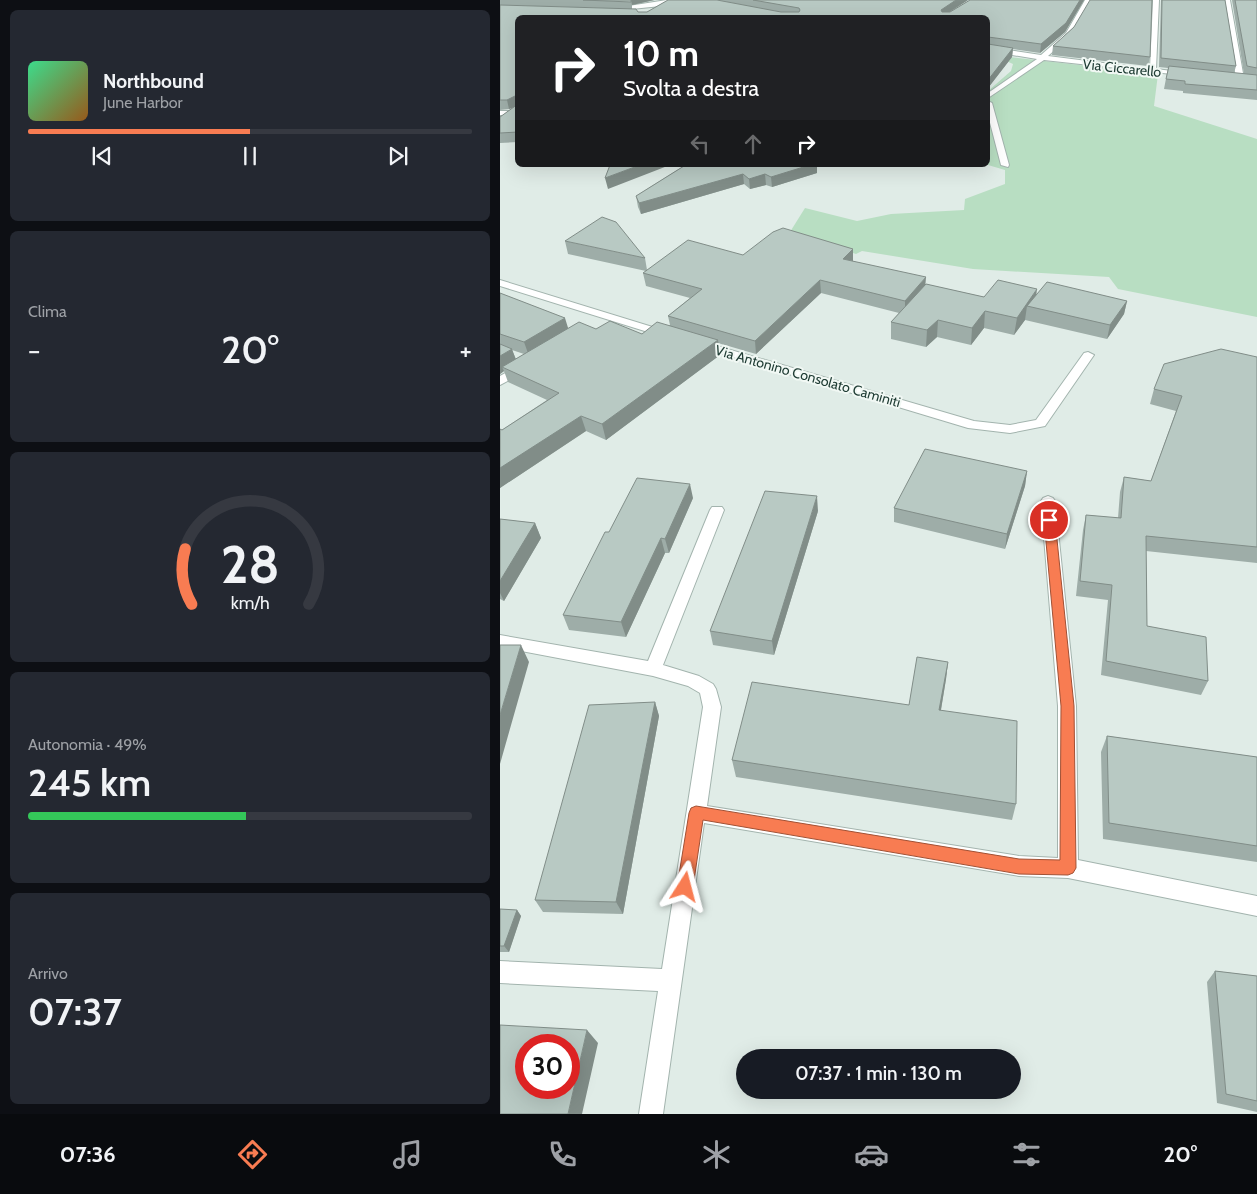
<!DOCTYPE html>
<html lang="it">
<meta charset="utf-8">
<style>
:root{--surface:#171b24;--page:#242831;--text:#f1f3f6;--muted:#9ea1a6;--line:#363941;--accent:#f87c52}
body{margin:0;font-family:Cabin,sans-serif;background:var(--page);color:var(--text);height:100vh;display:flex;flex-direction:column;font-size:19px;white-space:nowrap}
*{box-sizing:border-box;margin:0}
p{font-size:16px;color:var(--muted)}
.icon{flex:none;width:28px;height:28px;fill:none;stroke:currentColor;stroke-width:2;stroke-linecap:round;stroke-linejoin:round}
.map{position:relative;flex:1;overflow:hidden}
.drawer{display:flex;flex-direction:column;gap:10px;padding:10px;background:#0d0f14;width:500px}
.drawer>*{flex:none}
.top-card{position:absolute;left:15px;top:15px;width:475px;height:152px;border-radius:8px;box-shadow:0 5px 20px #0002;background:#202124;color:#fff;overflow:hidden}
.speed{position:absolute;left:15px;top:1034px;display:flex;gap:10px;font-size:25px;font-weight:700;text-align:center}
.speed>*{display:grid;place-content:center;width:65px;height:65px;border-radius:50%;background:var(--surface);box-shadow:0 5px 20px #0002;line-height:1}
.speed .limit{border:8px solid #d22;background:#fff;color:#111}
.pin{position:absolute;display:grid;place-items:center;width:42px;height:42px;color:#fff;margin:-21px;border:2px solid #fff;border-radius:50%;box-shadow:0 1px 5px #0007}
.me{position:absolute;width:55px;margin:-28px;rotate:9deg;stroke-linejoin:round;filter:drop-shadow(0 0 4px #0008)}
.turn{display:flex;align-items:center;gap:18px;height:105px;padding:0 25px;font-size:22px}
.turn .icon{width:65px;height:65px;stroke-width:2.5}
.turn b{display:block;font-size:35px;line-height:42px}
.lanes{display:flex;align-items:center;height:48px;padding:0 25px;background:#0003;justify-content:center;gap:25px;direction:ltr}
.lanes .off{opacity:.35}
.big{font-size:38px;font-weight:600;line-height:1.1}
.drawer .tile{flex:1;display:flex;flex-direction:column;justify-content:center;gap:8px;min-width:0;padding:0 18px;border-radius:8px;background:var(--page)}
.drawer .dial{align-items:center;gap:0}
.dial svg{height:130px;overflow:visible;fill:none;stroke:var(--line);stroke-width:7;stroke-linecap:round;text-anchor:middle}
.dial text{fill:var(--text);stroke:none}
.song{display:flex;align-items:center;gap:15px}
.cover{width:60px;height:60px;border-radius:8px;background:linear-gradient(135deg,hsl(150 70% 55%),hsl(30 70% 35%))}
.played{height:5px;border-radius:2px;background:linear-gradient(90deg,var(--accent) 50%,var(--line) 50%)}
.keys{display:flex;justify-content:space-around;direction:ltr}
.heat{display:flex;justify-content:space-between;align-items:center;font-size:28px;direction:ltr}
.charge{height:8px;border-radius:4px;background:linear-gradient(90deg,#34c759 49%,var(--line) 0)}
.trip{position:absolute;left:236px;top:1049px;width:285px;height:50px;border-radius:25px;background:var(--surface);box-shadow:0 5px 20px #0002;font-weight:600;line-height:50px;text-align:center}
.dock{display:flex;height:80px;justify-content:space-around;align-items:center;background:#090b0e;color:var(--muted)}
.dock .icon{width:35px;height:35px}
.dock .on{color:var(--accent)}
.dock b{font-size:22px;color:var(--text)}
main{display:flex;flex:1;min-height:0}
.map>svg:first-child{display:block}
</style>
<main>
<section class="drawer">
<div class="tile">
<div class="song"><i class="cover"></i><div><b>Northbound</b><p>June Harbor</p></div></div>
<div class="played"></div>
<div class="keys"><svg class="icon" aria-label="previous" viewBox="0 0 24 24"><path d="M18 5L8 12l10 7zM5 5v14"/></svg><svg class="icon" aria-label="pause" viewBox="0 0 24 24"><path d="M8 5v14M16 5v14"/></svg><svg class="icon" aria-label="next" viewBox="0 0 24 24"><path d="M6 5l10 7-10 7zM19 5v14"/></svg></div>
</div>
<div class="tile"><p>Clima</p>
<div class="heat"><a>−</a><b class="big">20°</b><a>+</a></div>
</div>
<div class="tile dial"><svg viewBox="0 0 100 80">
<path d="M14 69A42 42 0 1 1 86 69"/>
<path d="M14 69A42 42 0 0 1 10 35" stroke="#f87c52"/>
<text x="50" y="56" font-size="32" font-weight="700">28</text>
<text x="50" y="72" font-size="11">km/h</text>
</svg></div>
<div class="tile"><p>Autonomia · 49%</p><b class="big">245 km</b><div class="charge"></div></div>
<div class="tile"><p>Arrivo</p><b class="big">07:37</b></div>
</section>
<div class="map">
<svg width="757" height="1114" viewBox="0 0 757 1114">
<rect width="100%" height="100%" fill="#e0ece7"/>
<path fill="#b8dec2" d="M493,55L658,74L654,106L757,139V317L618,289L609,277L473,269L362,251L356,254L290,232L305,208L357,221L391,214L464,210L465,199L505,184V170L488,165V91L511,71L513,64Z"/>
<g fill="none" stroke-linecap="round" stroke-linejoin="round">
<g stroke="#a3b4ae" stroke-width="2">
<path id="minor" d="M167,0H175L161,6L112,11L109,9Z
M585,0H591L571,35L548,56L650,69L653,0H659L656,69L688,73L690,74V76L544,60L488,98V93L537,59L488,51V47L541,55L566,33Z
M724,0H730L744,79L740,81L736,79Z
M488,101L492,103L509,165L508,167L501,165L488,115Z
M0,111H13L17,113L13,115H0Z
M0,280L172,333L174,335L172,337H164L0,286Z
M200,341L474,421L510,425L536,420L584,353L588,352L594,355L545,426L510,433L468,428L196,346L194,344L196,342Z
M24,363L30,367L28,370L0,385V376Z
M548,496L553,498L555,501L576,706L578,860L757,896V916L568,878L519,876L204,823L163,1114H139L158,991L0,983V961L162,969L203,707L200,693L188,686L153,676L0,647V635L148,661L210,510L212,507H222L224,510L163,665L199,676L213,684L216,689L221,707L207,806L519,856L558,858V706L541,501L543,498Z"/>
</g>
<use href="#minor" fill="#fff" fill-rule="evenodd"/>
</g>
<path fill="#9eada8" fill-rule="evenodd" d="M0,0H155L132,5V9L138,12H147L168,0H468L450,12L470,0H584L565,32L540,53L513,49L512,57L488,88V18H18V142L0,143V117L13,108L9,109L0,110Z
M661,0H725L736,66L734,73L744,74L732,0H757V100L683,93V91L664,89L668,68L659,67Z
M574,27L650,57L648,66L552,55L553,46Z
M181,165H317V173L272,187L266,185L250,189L244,184L141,214L138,207L136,196L182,167Z
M65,241L145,258L147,270L243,255L353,249V261L425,284L484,297L537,295L627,301L624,314L607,339L525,320L514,335L484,328L471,345L437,337L426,347L391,339V322L399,313L321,293L256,354L218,343L220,355L106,440L86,431L0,488V429L2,430L47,400L8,382L4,371L0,374V293L68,328L96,329L142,334L170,325L168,316L190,298L146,286L143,273L146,271L68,254ZM12,350L24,354L16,359Z
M757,357V563L646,551L647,626L708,681L701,695L601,675L608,600L576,596L583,530L586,515L618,518L620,492L624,477L651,481L676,411L650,404L654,389Z
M527,471L525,486L505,549L394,522V508Z
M193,498L169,553H165L126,637L69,630L63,615L109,532Z
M318,511L274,655L213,645L210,631Z
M0,519L35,523L41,538L4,601L0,599Z
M448,662L446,679L441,710L516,804L512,820L236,777L232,760L409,705Z
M155,702L159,716L123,914L43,912L35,900Z
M607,736L757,757V862L603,839L601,752Z
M0,909L17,910L21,916L9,952H0Z
M715,971L757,976V1112L717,1103L707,982Z"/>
<path fill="#818d88" d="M131,0H154L132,5Z
M456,0H468L440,18L441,10Z
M580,0H584L565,32L540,53L541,44Z
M513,48L512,57L488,88V80Z
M17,95L18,98L17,106L9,109L7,100Z
M140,165H170L108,189L105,178Z
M310,165H317V173L272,187L271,177Z
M243,174L244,184L141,214L139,203Z
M265,174L266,185L250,189L249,179Z
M353,249V261L343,259Z
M426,277L425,290L405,314V301Z
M320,280L321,293L256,354L255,341Z
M537,289L535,306H527L525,320L514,335L517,318Z
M627,301L624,314L607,339L610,325Z
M485,311L484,328L471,345L472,328Z
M65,318L69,331L29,356L24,342Z
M438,320L437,337L426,347L427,330Z
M218,340L220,355L106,440L102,424Z
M12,349L17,363L2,367L4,371L0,374V356Z
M81,416L86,431L0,488V468Z
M527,471L525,486L505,549L507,534Z
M190,484L193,498L169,553L165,539Z
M317,496L318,511L274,655L272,641Z
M35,523L41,538L4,601L0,593V581Z
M161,538L165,553L126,637L121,622Z
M21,645L29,662L0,764V715Z
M448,662L446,679L438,727L439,710Z
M155,702L159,716L123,914L116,902Z
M17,910L21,916L9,952L4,946Z
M87,1030L98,1043L82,1114H68Z"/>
<path fill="#b8c9c3" stroke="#818d88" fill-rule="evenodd" d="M83,0H131V2Z
M168,0H217L281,12H299L300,10L299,8L253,0H456L441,10L442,12H450L470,0H580L566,23L541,44L488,37V18H18V104H16L17,95L7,100H0V5L136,9L138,12H147Z
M590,0H652L650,57L553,46L574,27Z
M662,0H725L736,66L661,58Z
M735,0H757V68L747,66Z
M488,37V44L513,48L488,80Z
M669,66L757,75V90L685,84V81L666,79Z
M18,104V132L0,133V117Z
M110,165H140L105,178Z
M184,165H310L271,177L265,174L249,179L243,174L139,203L136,196L184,166Z
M102,217L116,222L145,258L65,241Z
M283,228L353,249L343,259L426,277L405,301L320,280L255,341L168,316L202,289L143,273L188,240L243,255L273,232Z
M498,280L537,289L517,318L485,311L472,328L438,320L427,330L391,322L426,284L484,297Z
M547,282L627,301L610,325L527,306Z
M0,293L65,318L24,342L0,334Z
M110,321L142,334L157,322L218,340L102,424L81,416L0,468V429L2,430L59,393L2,367L79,322L96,329Z
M0,344L12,349L0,356Z
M721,349L757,357V547L646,536L647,626L706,637L708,681L606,661L612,585L580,581L586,515L621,518L624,477L651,481L682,396L654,389L664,364Z
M425,449L527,471L507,534L394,508Z
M137,478L190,484L165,539L161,538L121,622L63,615L105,532H109Z
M265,491L317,496L272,641L210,631Z
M0,519L35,523L0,581Z
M0,645H21L0,715Z
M417,657L448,662L439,710L517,721L516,804L232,760L252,682L409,705Z
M155,702L116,902L35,900L89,705Z
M607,736L757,757V846L609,823Z
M0,909L17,910L4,946H0Z
M715,971L757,976V1101L726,1094Z
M0,1025L87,1030L68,1114H0ZM26,1045H69V1088H26Z"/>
<path fill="#f87c52" stroke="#a15135" d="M549,516L555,520L574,706L576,868L573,873L568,875L519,874L203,820L193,887L191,893L185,895L179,893L177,887L189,813L191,808L196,806L519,859L560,860L561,706L544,520Z"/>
<g text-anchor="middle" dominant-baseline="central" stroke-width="4" stroke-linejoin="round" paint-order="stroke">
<g font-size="14" fill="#203d35" stroke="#f1f8f4">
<text transform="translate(622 68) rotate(6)">Via Ciccarello</text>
<text transform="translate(308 376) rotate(16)">Via Antonino Consolato Caminiti</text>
</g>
</g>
</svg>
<div class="speed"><div class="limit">30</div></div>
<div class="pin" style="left:549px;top:520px;background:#d93025"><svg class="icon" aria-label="arrive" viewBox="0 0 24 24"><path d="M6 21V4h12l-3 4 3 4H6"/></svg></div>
<svg class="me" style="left:185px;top:887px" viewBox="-20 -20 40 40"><path d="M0-17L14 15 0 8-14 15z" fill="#f87c52" stroke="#fff" stroke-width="4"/></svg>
<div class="trip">07:37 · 1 min · 130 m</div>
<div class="top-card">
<div class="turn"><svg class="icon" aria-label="right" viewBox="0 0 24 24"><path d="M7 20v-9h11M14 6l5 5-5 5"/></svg><div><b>10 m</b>Svolta a destra</div></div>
<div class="lanes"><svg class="icon off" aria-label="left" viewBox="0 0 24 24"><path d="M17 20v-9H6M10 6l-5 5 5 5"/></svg><svg class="icon off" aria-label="ahead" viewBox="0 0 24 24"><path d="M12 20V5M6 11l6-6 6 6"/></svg><svg class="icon" aria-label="right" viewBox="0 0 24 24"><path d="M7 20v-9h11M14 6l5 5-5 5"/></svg></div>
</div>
</div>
</main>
<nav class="dock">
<b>07:36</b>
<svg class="icon on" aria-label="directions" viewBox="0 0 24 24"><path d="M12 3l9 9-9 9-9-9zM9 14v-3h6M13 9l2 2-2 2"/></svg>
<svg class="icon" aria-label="music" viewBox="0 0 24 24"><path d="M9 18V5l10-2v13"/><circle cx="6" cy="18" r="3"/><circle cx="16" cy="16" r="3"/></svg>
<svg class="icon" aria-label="phone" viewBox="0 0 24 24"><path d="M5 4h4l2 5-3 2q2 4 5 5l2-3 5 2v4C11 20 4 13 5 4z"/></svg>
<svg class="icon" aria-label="climate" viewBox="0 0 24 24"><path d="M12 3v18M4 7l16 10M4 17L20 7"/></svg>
<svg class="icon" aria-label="car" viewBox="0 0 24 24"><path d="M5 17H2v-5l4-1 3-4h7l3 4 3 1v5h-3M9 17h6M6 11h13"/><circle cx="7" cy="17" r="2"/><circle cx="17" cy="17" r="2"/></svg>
<svg class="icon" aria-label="filters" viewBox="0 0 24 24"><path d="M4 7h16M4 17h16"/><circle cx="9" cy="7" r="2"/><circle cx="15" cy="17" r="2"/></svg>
<b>20°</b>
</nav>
